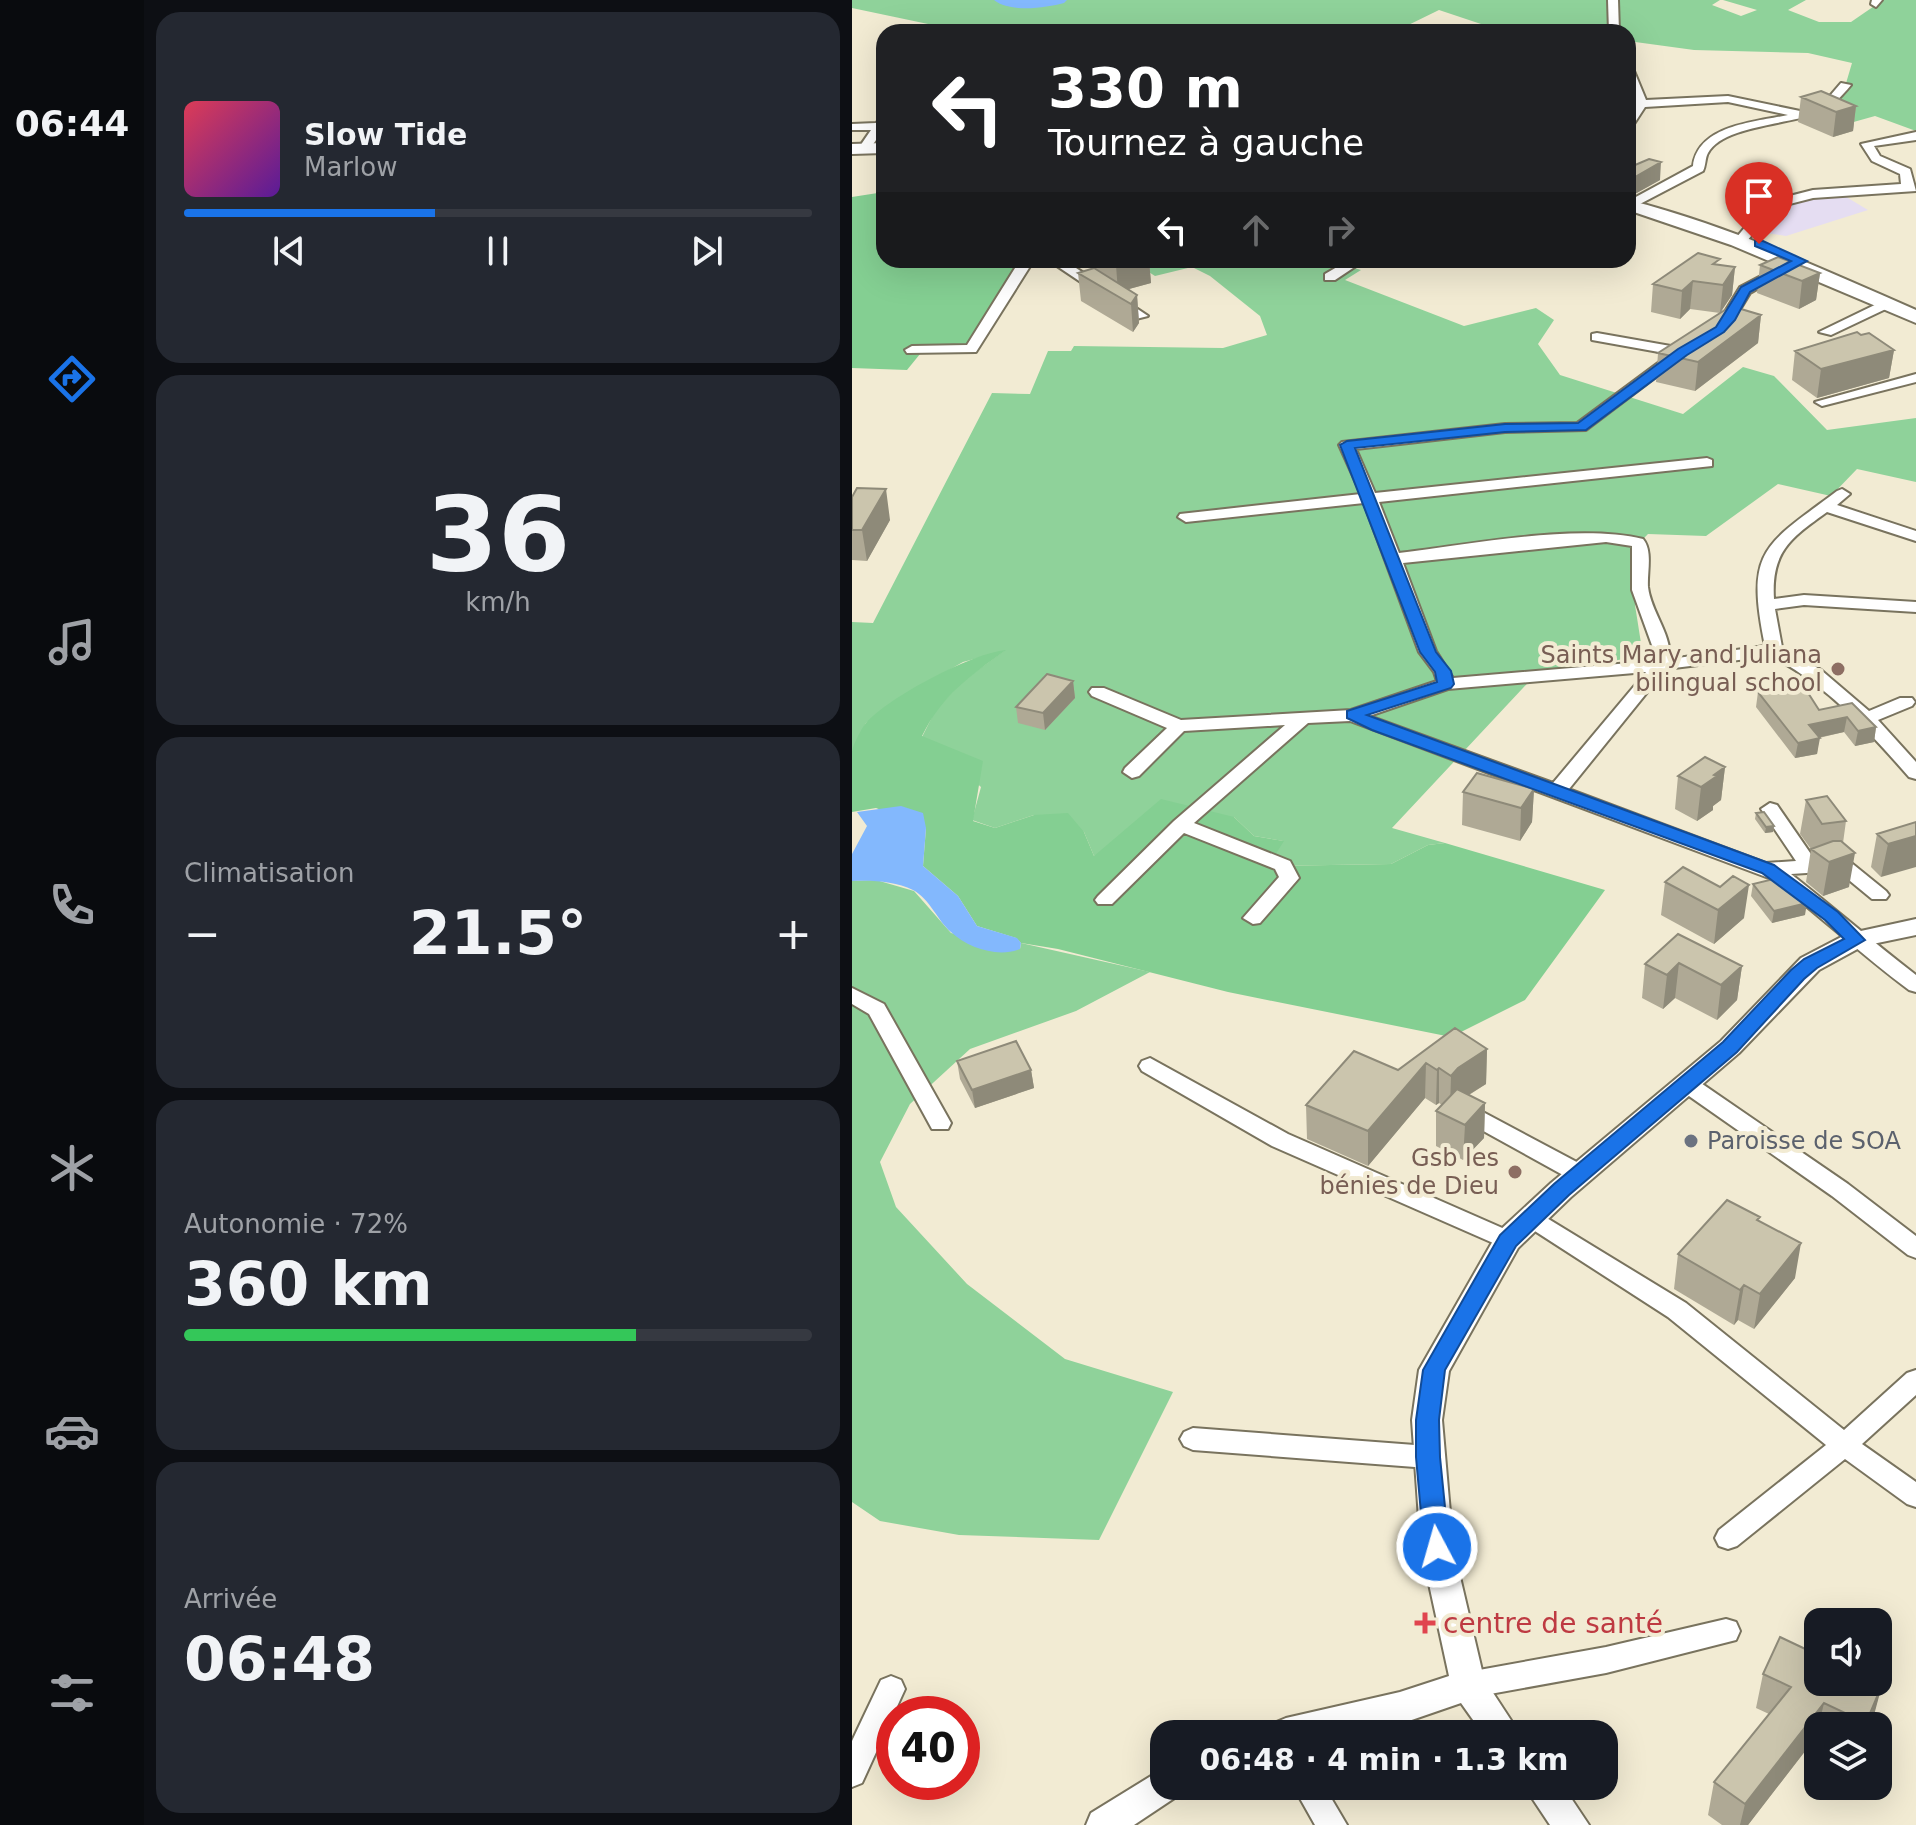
<!DOCTYPE html>
<html lang="fr">
<meta charset="utf-8">
<style>
:root{--surface:#171b24;--page:#242831;--text:#f1f3f6;--muted:#9ea1a6;--line:#363941;--accent:#1a73e8}
body{margin:0;font-family:"DejaVu Sans",sans-serif;background:var(--page);color:var(--text);height:100vh;display:flex;flex-direction:column;font-size:30px;white-space:nowrap}
*{box-sizing:border-box;margin:0}
p{font-size:26px;color:var(--muted)}
.icon{flex:none;width:44px;height:44px;fill:none;stroke:currentColor;stroke-width:2;stroke-linecap:round;stroke-linejoin:round}
.map{position:relative;flex:1;overflow:hidden}
.details{display:flex;flex-direction:column;gap:12px;padding:12px;background:#0d0f14;width:708px}
.details>*{flex:none}
.top-card{position:absolute;left:24px;top:24px;width:760px;height:244px;border-radius:24px;box-shadow:0 8px 32px #0002;background:#202124;color:#fff;overflow:hidden}
.tools{position:absolute;left:952px;top:1608px;display:grid;gap:16px}
.tools a{display:grid;place-items:center;width:88px;height:88px;border-radius:16px;background:var(--surface);box-shadow:0 8px 32px #0002;font-size:40px}
.speed{position:absolute;left:24px;top:1696px;display:flex;gap:16px;font-size:40px;font-weight:700;text-align:center}
.speed>*{display:grid;place-content:center;width:104px;height:104px;border-radius:50%;background:var(--surface);box-shadow:0 8px 32px #0002;line-height:1}
.speed .limit{border:12px solid #d22;background:#fff;color:#111}
.pin{position:absolute;display:grid;place-items:center;width:68px;height:68px;color:#fff;margin:-82px -34px;border-radius:50% 50% 50% 0;rotate:-45deg;box-shadow:0 0 8px #0007}
.pin .icon{rotate:45deg}
.me{position:absolute;width:88px;margin:-44px;rotate:354deg;stroke-linejoin:round;filter:drop-shadow(0 0 6px #0008)}
.turn{display:flex;align-items:center;gap:28px;height:168px;padding:0 40px;font-size:36px}
.turn .icon{width:104px;height:104px;stroke-width:2.5}
.turn b{display:block;font-size:56px;line-height:68px}
.lanes{display:flex;align-items:center;height:76px;padding:0 40px;background:#0003;justify-content:center;gap:40px;direction:ltr}
.lanes .off{opacity:.35}
.big{font-size:60px;font-weight:800;line-height:1.1}
.details .card{flex:1;display:flex;flex-direction:column;justify-content:center;gap:12px;min-width:0;padding:0 28px;border-radius:24px;background:var(--page)}
.details .dial{align-items:center;gap:0}
.dial b{font-size:104px;line-height:1}
.song{display:flex;align-items:center;gap:24px}
.cover{width:96px;height:96px;border-radius:12px;background:linear-gradient(135deg,hsl(350 70% 55%),hsl(270 70% 35%))}
.played{height:8px;border-radius:4px;background:linear-gradient(90deg,var(--accent) 40%,var(--line) 40%)}
.keys{display:flex;justify-content:space-around;direction:ltr}
.heat{display:flex;justify-content:space-between;align-items:center;font-size:44px;direction:ltr}
.charge{height:12px;border-radius:6px;background:linear-gradient(90deg,#34c759 72%,var(--line) 0)}
.trip{position:absolute;left:298px;top:1720px;width:468px;height:80px;border-radius:24px;background:var(--surface);box-shadow:0 8px 32px #0002;font-weight:800;line-height:80px;text-align:center}
main{display:flex;flex:1;min-height:0}
.tab-bar{display:flex;flex-direction:column;width:144px;justify-content:space-around;align-items:center;background:#090b0e;color:var(--muted)}
.tab-bar .icon{width:56px;height:56px}
.tab-bar .current{color:var(--accent)}
.tab-bar b{font-size:36px;color:var(--text)}
.map>svg:first-child{display:block}
</style>
<main>
<nav class="tab-bar">
<b>06:44</b>
<svg class="icon current" aria-label="directions" viewBox="0 0 24 24"><path d="M12 3l9 9-9 9-9-9zM9 14v-3h6M13 9l2 2-2 2"/></svg>
<svg class="icon" aria-label="music" viewBox="0 0 24 24"><path d="M9 18V5l10-2v13"/><circle cx="6" cy="18" r="3"/><circle cx="16" cy="16" r="3"/></svg>
<svg class="icon" aria-label="phone" viewBox="0 0 24 24"><path d="M5 4h4l2 5-3 2q2 4 5 5l2-3 5 2v4C11 20 4 13 5 4z"/></svg>
<svg class="icon" aria-label="climate" viewBox="0 0 24 24"><path d="M12 3v18M4 7l16 10M4 17L20 7"/></svg>
<svg class="icon" aria-label="car" viewBox="0 0 24 24"><path d="M5 17H2v-5l4-1 3-4h7l3 4 3 1v5h-3M9 17h6M6 11h13"/><circle cx="7" cy="17" r="2"/><circle cx="17" cy="17" r="2"/></svg>
<svg class="icon" aria-label="filters" viewBox="0 0 24 24"><path d="M4 7h16M4 17h16"/><circle cx="9" cy="7" r="2"/><circle cx="15" cy="17" r="2"/></svg>
</nav>
<section class="details">
<div class="card">
<div class="song"><i class="cover"></i><div><b>Slow Tide</b><p>Marlow</p></div></div>
<div class="played"></div>
<div class="keys"><svg class="icon" aria-label="previous" viewBox="0 0 24 24"><path d="M18 5L8 12l10 7zM5 5v14"/></svg><svg class="icon" aria-label="pause" viewBox="0 0 24 24"><path d="M8 5v14M16 5v14"/></svg><svg class="icon" aria-label="next" viewBox="0 0 24 24"><path d="M6 5l10 7-10 7zM19 5v14"/></svg></div>
</div>
<div class="card dial"><b>36</b><p>km/h</p></div>
<div class="card"><p>Climatisation</p>
<div class="heat"><a>−</a><b class="big">21.5°</b><a>+</a></div>
</div>
<div class="card"><p>Autonomie · 72%</p><b class="big">360 km</b><div class="charge"></div></div>
<div class="card"><p>Arrivée</p><b class="big">06:48</b></div>
</section>
<div class="map">
<svg width="1064" height="1825" viewBox="0 0 1064 1825">
<rect width="100%" height="100%" fill="#f2ebd3"/>
<path fill="#e5ddf2" d="M986,192L1016,210L934,236L914,233L886,218L947,197Z"/>
<path fill="#8fd29a" d="M0,0H868L860,5L889,16L905,10L871,0H954L936,10L967,22H999L1031,0H1064V131L1023,116L998,123L959,110L992,90L1000,63L956,53L842,50L776,41V32H654L652,28L632,25L587,10L542,32L452,28L114,32L0,8Z
M278,260H476L509,270L493,280L612,326L684,308L702,320L686,344L708,375L831,414L891,367L922,376L975,430L1064,418V482L1005,469L979,496L926,484L854,536L796,534L781,549L783,605L791,656L685,673L540,828L593,843L576,845L539,864L414,866L431,841L402,836L382,817L242,856L232,832L182,815L143,828L120,820L129,787L70,737L84,709L111,681L152,651L111,662L55,694L14,723L0,752V622L21,623L140,393L178,394L196,351H219L222,346L371,348L415,335L408,316L358,276L340,267L303,276Z
M24,880L62,891L99,933L168,949L169,943L298,972L224,1011L118,1049L58,1104L28,1162L44,1207L115,1284L213,1359L321,1392L247,1540L107,1535L28,1521L0,1502V881Z"/>
<path fill="#84cf92" d="M32,192V260H175L119,349L62,351L68,354L55,370L0,368V197Z
M154,650C117,677 91,694 70,736L131,761L121,821L143,828L182,815L216,813L232,832L242,856L309,799L382,817L402,836L432,841L416,866L539,864L576,845L593,843L753,890L673,1000L599,1037L376,992L206,949L169,943L164,938L125,926L106,896L71,866L74,828L24,808L0,812C0,794 0,769 0,751C2,743 9,729 14,723C37,697 120,653 154,650Z"/>
<path fill="#83b8fd" d="M49,806L71,813L74,828L71,866L106,896L125,926L165,938L169,943L168,949C146,958 116,948 99,932C85,920 78,899 61,890C43,881 20,880 0,881V854L15,826L5,812Z"/>
<g fill="none" stroke-linecap="round" stroke-linejoin="round">
<path fill="#83b8fd" fill-rule="evenodd" d="M142,0H215L212,3C193,8 159,13 142,0Z"/>
<g stroke="#79735e" stroke-width="4">
<path id="minor" d="M756,0H766L767,32H757Z
M1020,0H1030L1024,7L1019,4Z
M776,68L782,71L794,100L876,96L948,111L977,97L989,83L999,85C989,97 980,107 966,113C939,124 870,126 856,153C853,158 854,165 851,171L786,205L782,204V198L841,166C846,125 903,122 936,115L876,102L793,107L780,127L776,128V116L783,104L776,82Z
M32,116V128L18,149L8,152L6,149L19,130H0V124L24,123Z
M1064,132V140L1022,146L1028,156L1058,169L1064,191L961,198L922,208L895,241L884,238L914,202L961,190L1049,184L1048,174L1020,161L1009,144Z
M168,260H182L124,352L55,353L53,350L60,346L115,345Z
M196,260H212L296,316L284,319Z
M497,260H513L483,280H473V274Z
M926,267L938,270L898,293L875,331H865L863,328L888,287Z
M1033,300L1040,304L1038,307L979,335L967,332Z
M745,333L830,348L837,352L734,430L653,432L504,449L523,493L855,458L860,460V466L527,502L547,553C617,545 724,523 791,539C801,551 795,572 796,587C799,612 819,633 818,659L913,646C893,549 912,546 985,491L990,489L998,494L985,505L1064,531V541L975,512C939,538 919,551 922,599L952,595L1064,602V612L952,605L923,609L930,647L969,670L1017,711L1048,698H1060L1063,702L1060,706L1026,720L1064,762V779L1057,777C1016,730 975,685 919,656L814,669L717,789L914,863L944,861L909,809L918,803L925,805L963,860L997,861L1034,891L1037,895L1034,899H1020L986,871L939,874C981,907 1021,942 1064,975V992L1057,990C1010,955 968,916 922,880L498,721L456,723L342,823L438,861L447,878L408,923L401,924L391,918L427,877L423,869L332,833L260,904H246L243,900L246,896L322,821L433,725L332,731L287,776L280,778L271,772L273,768L315,728L240,696L237,692L240,688H252L329,720L499,710L585,681L582,672L567,652L512,503L334,522L326,517L328,514L509,494L487,445L490,442L653,424L725,423L818,354L740,340V334ZM754,542L780,546V590L801,648V661L601,678L584,651L551,563ZM794,672L701,783L517,716L596,689Z
M1064,374V382L970,406L963,402Z
M0,988L32,1004L99,1123L96,1129H80L17,1014L0,1004Z
M298,1058L436,1134L664,1234L668,1240L664,1246L656,1249L648,1246L420,1146L290,1071L287,1066L290,1061Z
M835,1076L843,1079L996,1184L1064,1236V1258L1056,1255L980,1196L827,1089L824,1084L827,1079Z
M614,1103L736,1168L739,1174L736,1180L728,1182L720,1180L606,1117L603,1111L606,1105Z
M680,1209L834,1303L992,1430L1055,1373L1064,1370V1395L1010,1444L1064,1482V1507L1055,1504L993,1459L885,1546L876,1549L867,1546L863,1538L867,1530L974,1445L816,1317L672,1224L668,1218L672,1212Z
M341,1428L576,1446L585,1449L589,1457L585,1465L576,1468L341,1450L332,1446L328,1439L332,1432Z
M874,1619L884,1622L888,1631L884,1640L754,1673L616,1698L606,1694L602,1685L606,1676L616,1672L754,1647Z
M39,1676L49,1680L53,1689L10,1783L0,1787V1741L29,1680Z
M441,1786H472L495,1825H463Z"/>
</g>
<g stroke="#79735e" stroke-width="4">
<path id="tertiary" d="M1064,919V935L1011,946L967,970L887,1053L719,1197L666,1248L597,1371L590,1420L601,1547L632,1679L668,1734H631L609,1703L548,1724L503,1734H417L422,1723L434,1718L548,1692L597,1676L569,1547L560,1420L567,1370L646,1232L699,1183L869,1041L949,958L995,934Z
M312,1768V1786H329L324,1797L282,1825H234L239,1813Z
M672,1786H711L737,1825H698Z"/>
</g>
<g stroke="#79735e" stroke-width="4">
<path id="secondary" d="M32,143V153L0,154V144Z
M776,200C876,225 970,269 1064,310V323L879,245L776,210Z"/>
</g>
<use href="#minor" fill="#fff" fill-rule="evenodd"/>
<use href="#tertiary" fill="#fff" fill-rule="evenodd"/>
<use href="#secondary" fill="#fff" fill-rule="evenodd"/>
</g>
<path fill="#afa995" d="M949,97L1004,106L1001,131L981,137L946,122Z
M776,168L808,180L781,195L776,193Z
M243,260H297L299,283L277,289L285,295L287,323L281,332L229,301L226,273L244,269Z
M867,265L883,267L880,295L868,313L909,315L906,343L843,391L804,382L806,353L868,313L838,309L828,319L799,312L801,284Z
M908,265L968,273L964,300L947,309L905,293Z
M1009,335L1042,350L1037,378L965,398L940,380L943,351Z
M0,497L38,520L15,561L0,560Z
M221,681L223,698L193,730L166,723L164,707Z
M951,685L967,710L1000,703L1024,727L1022,742L1003,746L992,732L967,738L965,754L943,758L904,707L906,692Z
M873,767L869,800L861,806V810L845,821L823,809L826,776Z
M682,789L680,822L668,841L610,825L611,792Z
M954,800L994,821L991,843L997,887L971,896L954,882L959,849L948,834Z
M904,813L922,826L921,832L913,833L903,819Z
M1064,822L1029,877L1019,867L1025,834Z
M813,882L892,918L862,944L809,915Z
M901,884L953,915L920,923L899,896Z
M826,934L890,966L885,1000L865,1020L823,998L811,1009L790,998L793,964Z
M635,1049L634,1084L617,1095L633,1103L632,1138L611,1160L584,1146V1111L590,1105L587,1103L584,1105L573,1098L516,1166L455,1139L454,1105L546,1070Z
M105,1061L179,1070L182,1088L123,1108L108,1079Z
M907,1221L943,1278L902,1329L886,1320L882,1325L822,1289L826,1254Z
M911,1674L1030,1685L1018,1726H966V1737H964L896,1825H870L856,1815L862,1782L917,1714L904,1708Z"/>
<path fill="#8e8a79" d="M1004,106L1001,131L981,137L984,112Z
M809,162L808,180L781,195L783,177Z
M280,260H297L299,283L266,292L264,265Z
M883,267L880,295L868,313L871,285Z
M968,273L964,300L947,309L950,281Z
M841,281L838,309L828,319L830,291Z
M285,295L287,323L281,332L279,304Z
M909,315L906,343L843,391L846,362Z
M1042,350L1037,378L965,398L969,369Z
M34,489L38,520L15,561L10,530Z
M221,681L223,698L193,730L191,713Z
M995,717L992,732L955,740L957,725Z
M1024,727L1022,742L1003,746L1006,731Z
M968,738L965,754L943,758L946,743Z
M873,767L869,800L861,806V810L845,821L849,787L862,775Z
M682,789L680,822L668,841L669,808Z
M922,826L921,832L913,833L914,827Z
M1064,836V867L1029,877L1036,844Z
M1003,853L997,887L971,896L977,862Z
M897,885L892,918L862,944L866,910Z
M955,903L953,915L920,923L922,911Z
M827,963L823,998L811,1009L815,975Z
M890,966L885,1000L865,1020L869,985Z
M635,1049L634,1084L605,1102L598,1110L599,1076L606,1068Z
M574,1063L573,1098L516,1166V1131Z
M587,1068V1103L584,1105L585,1070Z
M179,1070L182,1088L123,1108L120,1090Z
M633,1103L632,1138L611,1160L613,1125Z
M949,1243L943,1278L902,1329L908,1294Z
M892,1285L886,1320L882,1325L888,1290Z
M1030,1685L1021,1719L1018,1726H1014Z
M972,1703L964,1737L896,1825H888L893,1804Z"/>
<path fill="#cbc5ad" stroke="#8e8a79" stroke-width="2" d="M969,91L1004,106L984,112L949,97Z
M797,159L809,162L783,177L776,175V168Z
M846,253L868,259L861,264L883,267L871,285L841,281L830,291L801,284Z
M926,257L968,273L950,281L908,265Z
M257,260H280L264,265Z
M242,268L285,295L279,304L226,273Z
M879,306L909,315L846,362L806,353Z
M1005,332L1009,335L1017,333L1042,350L969,369L943,351Z
M5,488L34,489L10,530H0V497Z
M195,674L221,681L191,713L164,707Z
M951,685L967,710L1000,703L1024,727L1006,731L995,717L957,725L968,738L946,743L906,692Z
M853,757L873,767L862,775L865,776L849,787L826,776Z
M625,773L682,789L669,808L611,792Z
M975,796L994,821L970,824L954,800Z
M912,812L922,826L914,827L904,813Z
M1064,822V836L1036,844L1025,834Z
M981,841H989L1003,853L977,862L959,849Z
M831,867L868,887L881,876L897,885L866,910L813,882Z
M930,877L949,893L955,903L922,911L901,884Z
M826,934L890,966L869,985L827,963L815,975L793,964Z
M603,1028L635,1049L606,1068L599,1076L587,1068L585,1070L574,1063L516,1131L454,1105L502,1051L546,1070Z
M164,1041L179,1070L120,1090L105,1061Z
M605,1089L633,1103L613,1125L584,1111Z
M875,1200L908,1217L905,1220L949,1243L908,1294L892,1285L888,1290L826,1254Z
M928,1637L966,1655V1682H1023L1030,1685L1014,1723L972,1703L893,1804L862,1782L939,1687L911,1674Z"/>
<path fill="#1a73e8" stroke="#114b97" stroke-width="2" d="M903,241H911L955,261L898,292L883,320L872,332L835,355L734,430L653,432L503,448L584,652L599,671L602,684L599,688L515,715L922,865L986,912L1013,940L965,968L952,979L885,1052L717,1195L664,1246L593,1370L587,1420L588,1457L597,1547L593,1555L585,1558L576,1555L572,1547L564,1457V1420L571,1370L648,1235L702,1184L871,1042L939,970L952,959L992,939L973,920L910,873L520,730L495,718V711L585,682L583,672L568,652L488,445L495,441L653,424L726,423L826,349L864,327L889,287L939,261L903,246Z"/>
<g fill="#8d6e63" stroke="#f2ebd3" stroke-width="3">
<circle cx="986" cy="669" r="8"/>
<circle cx="663" cy="1172" r="8"/>
</g>
<circle fill="#6b7280" stroke="#f2ebd3" stroke-width="3" cx="839" cy="1141" r="8"/>
<path fill="#e0444e" stroke="#f2ebd3" stroke-width="3" d="M569 1611h8v8h8v8h-8v8h-8v-8h-8v-8h8z"/>
<g text-anchor="middle" dominant-baseline="central" stroke-width="8" stroke-linejoin="round" paint-order="stroke">
<g font-size="24" fill="#785e54" stroke="#f2ebd3" text-anchor="end">
<text x="970" y="655">Saints Mary and Juliana<tspan x="970" dy="28">bilingual school</tspan></text>
<text x="647" y="1158">Gsb les<tspan x="647" dy="28">bénies de Dieu</tspan></text>
</g>
<g font-size="24" fill="#5b616d" stroke="#f2ebd3" text-anchor="start">
<text x="855" y="1141">Paroisse de SOA</text>
</g>
<g font-size="28" fill="#be3a42" stroke="#f2ebd3" text-anchor="start">
<text x="591" y="1623">centre de santé</text>
</g>
</g>
</svg>
<div class="tools">
<a><svg class="icon" aria-label="sound" viewBox="0 0 24 24"><path d="M4 9h4l5-4v14l-5-4H4zM17 9q2 3 0 6"/></svg></a>
<a><svg class="icon" aria-label="layers" viewBox="0 0 24 24"><path d="M12 4l9 5-9 5-9-5zM3 14l9 5 9-5"/></svg></a>
</div>
<div class="speed"><div class="limit">40</div></div>
<div class="pin" style="left:907px;top:244px;background:#d93025"><svg class="icon" aria-label="arrive" viewBox="0 0 24 24"><path d="M6 21V4h12l-3 4 3 4H6"/></svg></div>
<svg class="me" style="left:585px;top:1547px" viewBox="-20 -20 40 40"><circle r="17" fill="#1a73e8" stroke="#fff" stroke-width="3"/><path d="M0-11L8 9 0 5-8 9z" fill="#fff"/></svg>
<div class="trip">06:48 · 4 min · 1.3 km</div>
<div class="top-card">
<div class="turn"><svg class="icon" aria-label="left" viewBox="0 0 24 24"><path d="M17 20v-9H6M10 6l-5 5 5 5"/></svg><div><b>330 m</b>Tournez à gauche</div></div>
<div class="lanes"><svg class="icon" aria-label="left" viewBox="0 0 24 24"><path d="M17 20v-9H6M10 6l-5 5 5 5"/></svg><svg class="icon off" aria-label="ahead" viewBox="0 0 24 24"><path d="M12 20V5M6 11l6-6 6 6"/></svg><svg class="icon off" aria-label="right" viewBox="0 0 24 24"><path d="M7 20v-9h11M14 6l5 5-5 5"/></svg></div>
</div>
</div>
</main>
